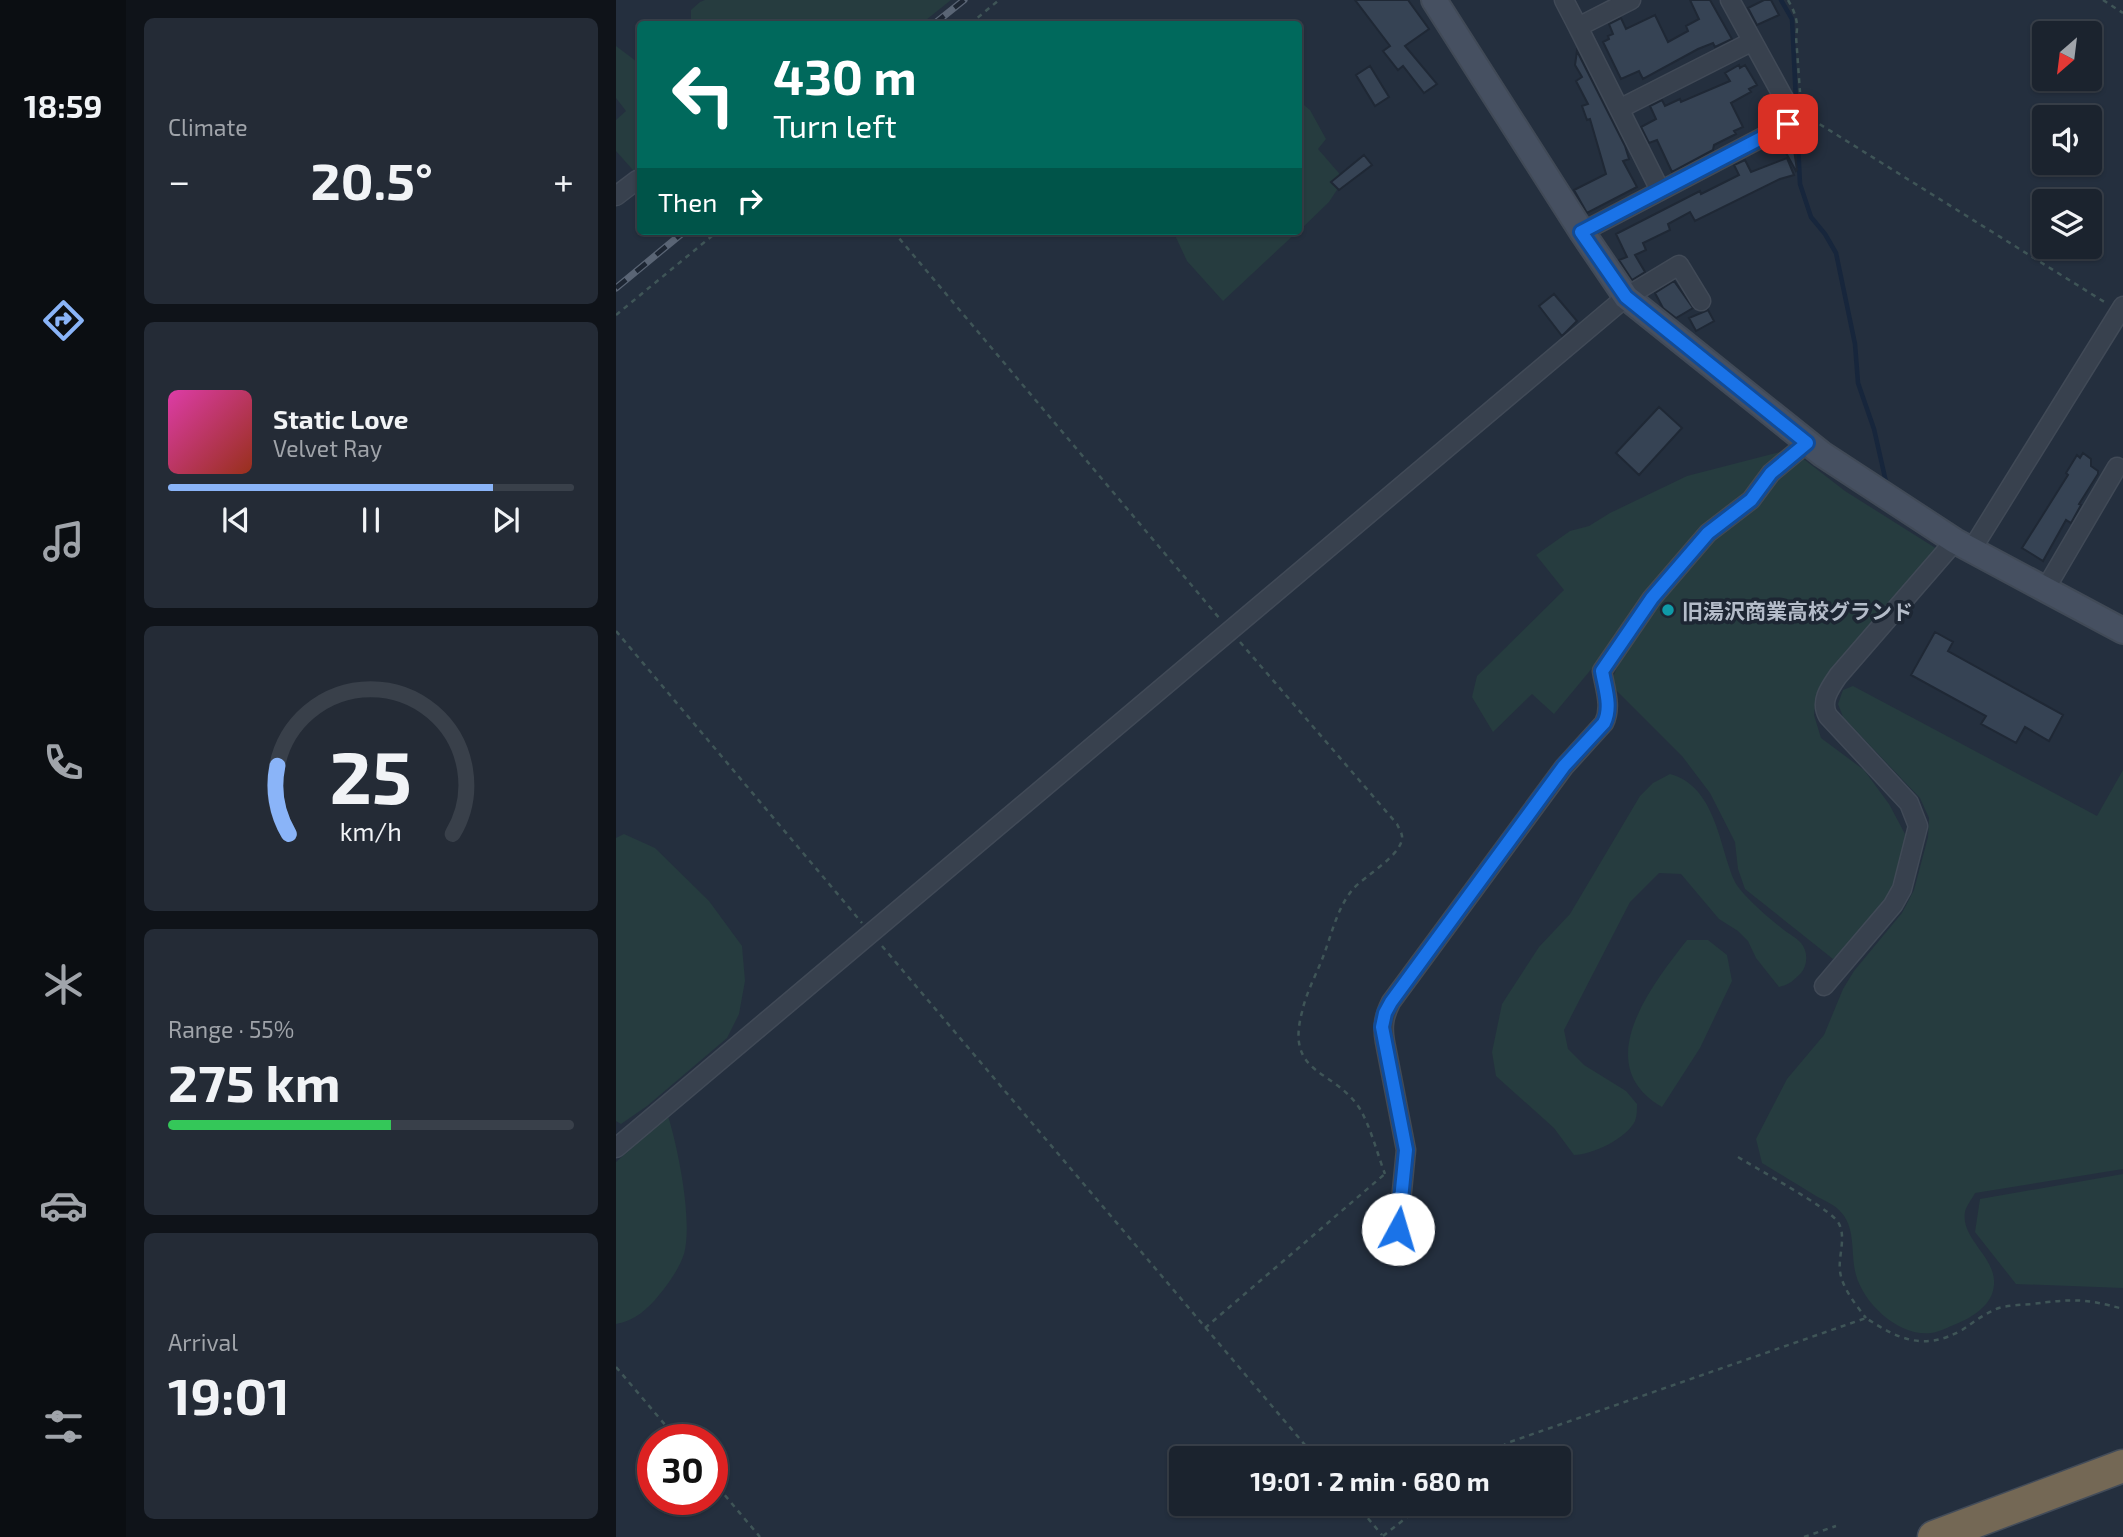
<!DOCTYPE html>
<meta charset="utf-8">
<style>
:root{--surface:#1b232e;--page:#242b36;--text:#f1f3f6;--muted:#a0a4aa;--line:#39404a;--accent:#8ab4f8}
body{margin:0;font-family:"Exo 2","Noto Sans JP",sans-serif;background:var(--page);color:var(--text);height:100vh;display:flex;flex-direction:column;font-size:26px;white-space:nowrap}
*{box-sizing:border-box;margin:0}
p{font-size:23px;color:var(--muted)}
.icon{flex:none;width:38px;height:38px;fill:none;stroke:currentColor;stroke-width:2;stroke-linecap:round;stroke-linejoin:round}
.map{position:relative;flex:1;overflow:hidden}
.details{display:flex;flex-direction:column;gap:18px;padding:18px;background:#0f1319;width:490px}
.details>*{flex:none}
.top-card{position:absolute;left:21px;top:21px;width:665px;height:214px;border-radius:7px;box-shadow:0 2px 5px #0004,0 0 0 2px var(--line);background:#00695c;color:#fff;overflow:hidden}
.needle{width:46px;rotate:208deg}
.tools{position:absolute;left:1416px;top:21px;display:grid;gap:14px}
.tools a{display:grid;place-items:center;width:70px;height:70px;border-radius:7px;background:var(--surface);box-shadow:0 2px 5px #0004,0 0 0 2px var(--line);font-size:35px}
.speed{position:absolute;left:21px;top:1424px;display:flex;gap:14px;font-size:35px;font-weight:700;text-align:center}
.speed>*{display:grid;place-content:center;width:91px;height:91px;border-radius:50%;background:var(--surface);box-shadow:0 2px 5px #0004,0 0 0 2px var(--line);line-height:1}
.speed .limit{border:10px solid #d22;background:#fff;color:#111}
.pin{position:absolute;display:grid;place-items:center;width:60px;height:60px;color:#fff;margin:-30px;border-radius:14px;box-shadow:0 4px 10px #0006}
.me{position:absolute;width:77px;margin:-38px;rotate:6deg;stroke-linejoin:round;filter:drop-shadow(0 0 5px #0008)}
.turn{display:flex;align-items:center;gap:24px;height:147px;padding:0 21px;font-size:32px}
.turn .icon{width:91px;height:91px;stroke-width:2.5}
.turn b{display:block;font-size:49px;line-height:60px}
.then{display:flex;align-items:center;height:66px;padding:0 21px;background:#0003;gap:14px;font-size:26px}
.big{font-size:52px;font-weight:700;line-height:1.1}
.details .tile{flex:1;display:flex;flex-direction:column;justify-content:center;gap:10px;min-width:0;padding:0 24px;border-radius:10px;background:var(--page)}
.details .dial{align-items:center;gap:0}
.dial svg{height:182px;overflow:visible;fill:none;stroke:var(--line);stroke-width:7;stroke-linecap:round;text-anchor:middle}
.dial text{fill:var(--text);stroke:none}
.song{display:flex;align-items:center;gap:21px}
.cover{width:84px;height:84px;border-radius:10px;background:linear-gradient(135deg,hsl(320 70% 55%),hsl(10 70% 35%))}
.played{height:7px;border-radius:4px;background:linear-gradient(90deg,var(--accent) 80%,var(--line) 80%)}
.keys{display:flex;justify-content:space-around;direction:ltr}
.heat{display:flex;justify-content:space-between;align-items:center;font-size:38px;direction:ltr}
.charge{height:10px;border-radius:5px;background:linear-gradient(90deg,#34c759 55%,var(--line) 0)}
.trip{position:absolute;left:553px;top:1446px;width:402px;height:70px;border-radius:7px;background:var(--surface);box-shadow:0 2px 5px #0004,0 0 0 2px var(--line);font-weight:700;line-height:70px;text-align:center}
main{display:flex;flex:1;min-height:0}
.menu{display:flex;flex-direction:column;width:126px;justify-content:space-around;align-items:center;background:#0b0e12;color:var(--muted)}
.menu .icon{width:49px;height:49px}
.menu .active{color:var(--accent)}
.menu b{font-size:32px;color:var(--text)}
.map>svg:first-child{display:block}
</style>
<main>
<nav class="menu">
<b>18:59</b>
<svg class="icon active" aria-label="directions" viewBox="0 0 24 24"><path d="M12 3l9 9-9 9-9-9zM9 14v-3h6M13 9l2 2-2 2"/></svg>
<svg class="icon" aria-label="music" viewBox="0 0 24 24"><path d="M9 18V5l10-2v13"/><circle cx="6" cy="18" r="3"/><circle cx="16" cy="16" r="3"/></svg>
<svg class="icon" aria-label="phone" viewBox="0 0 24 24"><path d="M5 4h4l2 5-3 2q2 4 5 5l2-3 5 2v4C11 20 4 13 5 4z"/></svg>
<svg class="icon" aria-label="climate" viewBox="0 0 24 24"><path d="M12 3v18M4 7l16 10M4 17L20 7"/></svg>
<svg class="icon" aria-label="car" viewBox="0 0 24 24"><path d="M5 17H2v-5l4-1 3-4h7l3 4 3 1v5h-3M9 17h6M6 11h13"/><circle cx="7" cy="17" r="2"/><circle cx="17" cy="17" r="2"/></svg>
<svg class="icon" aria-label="filters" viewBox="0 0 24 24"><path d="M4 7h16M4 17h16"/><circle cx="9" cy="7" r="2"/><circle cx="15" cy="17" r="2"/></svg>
</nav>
<section class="details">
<div class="tile"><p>Climate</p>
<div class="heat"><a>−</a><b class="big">20.5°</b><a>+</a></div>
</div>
<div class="tile">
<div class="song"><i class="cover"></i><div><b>Static Love</b><p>Velvet Ray</p></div></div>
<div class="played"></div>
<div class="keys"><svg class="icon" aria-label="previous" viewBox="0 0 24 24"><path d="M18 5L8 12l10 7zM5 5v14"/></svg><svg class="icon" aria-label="pause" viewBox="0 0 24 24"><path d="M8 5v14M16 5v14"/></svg><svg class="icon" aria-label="next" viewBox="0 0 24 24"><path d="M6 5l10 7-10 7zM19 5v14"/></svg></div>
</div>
<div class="tile dial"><svg viewBox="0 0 100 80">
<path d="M14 69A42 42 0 1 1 86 69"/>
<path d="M14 69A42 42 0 0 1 9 39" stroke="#8ab4f8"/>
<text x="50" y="56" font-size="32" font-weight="700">25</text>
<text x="50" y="72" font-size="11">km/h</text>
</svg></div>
<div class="tile"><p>Range · 55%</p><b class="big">275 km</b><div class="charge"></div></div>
<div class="tile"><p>Arrival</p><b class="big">19:01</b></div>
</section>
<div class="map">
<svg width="1507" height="1537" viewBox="0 0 1507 1537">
<rect width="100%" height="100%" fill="#242f3e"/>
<path fill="#263c3f" d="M89,0H335L305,24H75V10L84,2Z
M0,46L24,64V178L0,151V120L10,111L0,98Z
M683,101L694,110L710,139L702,149L728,179L713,202L683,231Z
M557,231H682L607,301L571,261Z
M1168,451L1134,485L1002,637L938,714L916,694L877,732L856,697L861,676L948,590L920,555L954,531L973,526L994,513L1071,476Z
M1185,457L1229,491L1321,549L1213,678L1200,697L1198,715L1205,738L1248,770L1273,804L1289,834L1287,869L1260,920L1217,959L1129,889L1122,869L1119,842L1094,793L1066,756L995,685C998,670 1006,659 1013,647C1057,573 1120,511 1185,457Z
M1237,686L1481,816L1507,770V1169L1359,1193C1356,1199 1350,1206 1349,1212C1344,1242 1388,1260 1376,1294C1371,1308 1353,1319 1340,1324C1332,1327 1324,1332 1315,1333C1283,1337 1248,1304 1240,1275C1234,1254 1241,1227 1223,1210C1217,1204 1207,1200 1200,1196C1182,1185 1164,1174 1146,1163L1140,1139L1171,1079L1208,1035L1227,989L1238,971L1286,913L1298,890L1312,837L1313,818L1304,798L1227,717L1222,704L1227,690Z
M1054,774C1099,786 1103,844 1118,880C1124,894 1155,920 1168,930C1173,934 1181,938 1185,943C1192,951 1192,965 1185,973C1178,980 1173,985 1163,987L1140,958L1132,941L1122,931L1103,919L1065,874L1043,873L1014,902L948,1030L952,1049L968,1065L1010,1091L1021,1104C1021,1109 1021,1116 1019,1121C1011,1138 976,1155 958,1155L938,1128L880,1076L876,1052L886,1004L923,947L954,914L1024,796L1037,783Z
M8,834L39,848L93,901L126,946L129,981L123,1014L111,1038L31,1106L5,1124L0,1121V838Z
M1071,940H1092L1111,955L1116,981L1084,1048L1046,1107C973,1065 1035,986 1071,940Z
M52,1116C62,1148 77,1221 68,1254C63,1269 53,1283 43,1295C32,1309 18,1321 0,1324V1162Z
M1507,1174V1288L1400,1284L1359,1232L1364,1199Z"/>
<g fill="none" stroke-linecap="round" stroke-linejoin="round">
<path stroke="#17263c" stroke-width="4.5" d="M1165,0L1176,19L1184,184L1195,217L1209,234L1220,253L1239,344L1242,383L1258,429L1270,482"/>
</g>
<path fill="#364354" stroke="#1f2835" stroke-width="2" d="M739,0H792L813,29L789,46L821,84L808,93L787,66L782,70L767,51L774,46Z
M1074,0H1094L1116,39L1099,47L1097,43L1082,49L1027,79L1023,71L1005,79L987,42L993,39L992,36L997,34L993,24L1005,18L1010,29L1039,15L1052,42L1072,31L1070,26L1083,19Z
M1148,0H1155L1163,15L1141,25L1132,8Z
M961,51L1009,146L1013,159L1007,161L1021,187L971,213L958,190L990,174L974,119L971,120L966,106L972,104L960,81L966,77L959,65Z
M1123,65L1124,68L1129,65L1141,85L1133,89L1135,92L1115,103L1127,127L1118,131L1120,134L1098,145L1097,150L1056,172L1041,140L1033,143L1025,127L1040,119L1034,106L1046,100L1049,106L1064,99L1065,102L1114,81L1109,73Z
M754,66L773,97L759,106L740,75Z
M1176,136L1181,170L1180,171L1164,142Z
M748,155L756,165L723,190L715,182Z
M1171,158L1178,175L1164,179L1079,221L1074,212L1052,224L1054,230L1027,243L1030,250L1019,255L1029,272L1016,280L1003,260L1011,257L1000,234L1084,191L1085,194L1123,175L1118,165L1129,160L1135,172Z
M1058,281L1077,308L1060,318L1047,308L1039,293Z
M938,294L961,321L946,336L923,306Z
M1092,310L1098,321L1080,331L1073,318Z
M1043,407L1066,428L1023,475L1000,453Z
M1467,453L1475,459V466L1482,471V474L1463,504L1465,505L1455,523L1450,520L1427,561L1406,548L1452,475L1450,473L1461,455L1464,458Z
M1319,632L1337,642L1332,651L1447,715L1433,741L1409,727L1400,743L1365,724L1370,716L1295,675Z"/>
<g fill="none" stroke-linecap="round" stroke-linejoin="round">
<g stroke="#414a57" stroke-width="21">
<path id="street" d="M948,0L962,27
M1015,0L962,27L1044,190
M1005,108L1135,42
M0,196L21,180
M966,232L1172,124L1170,102L1114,0
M1356,549L1507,306
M1430,588L1501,467
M1208,986L1277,905L1286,889L1302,826L1293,803L1212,716C1204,702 1213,689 1222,676L1339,541
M0,1148L1010,297L1063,265L1085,301
M780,1252L790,1150L769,1042C766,1026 768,1016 775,1002L948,767L988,723C996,707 989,689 986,671L1036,598L1092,533L1135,500L1155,473L1191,443"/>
</g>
<g stroke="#414a57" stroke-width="28">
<path id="secondary" d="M818,0L966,232L1010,297L1206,454L1339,541L1507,631"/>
</g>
<g stroke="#434c59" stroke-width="35">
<path id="highway" d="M1318,1537L1507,1466"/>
</g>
<path stroke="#3f5557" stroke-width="2.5" stroke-dasharray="5 5" stroke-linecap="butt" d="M1172,0C1179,12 1183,23 1180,36L1184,92
M1487,0L1507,13
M354,24L383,0
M1188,112L1197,120L1490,303
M277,231L604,619
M0,315L102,231
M0,631L246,923
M624,642L781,824C783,829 787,834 786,839C784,856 749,876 738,888C721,907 716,934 707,957C700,975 690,993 686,1012C669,1076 718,1068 744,1109C755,1128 761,1153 769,1174
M266,946L700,1458
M1122,1157C1141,1169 1213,1208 1222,1222C1231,1236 1222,1256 1224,1271C1226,1288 1240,1305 1250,1318
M589,1328L770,1173
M0,1367L62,1440
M869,1458L891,1443L1250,1318C1283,1340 1309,1351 1346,1330C1358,1322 1369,1313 1383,1308C1393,1305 1405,1305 1416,1304C1455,1299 1469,1298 1507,1309
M96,1480L144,1537
M739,1503L766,1535
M767,1536L809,1503
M1188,1537L1220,1526"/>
<use href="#street" stroke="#38414e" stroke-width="18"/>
<use href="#secondary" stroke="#465061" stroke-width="24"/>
<use href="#highway" stroke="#746855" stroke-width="32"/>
<g stroke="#5a6575" stroke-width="7">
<path id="rail" d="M318,24L348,0
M0,288L69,231"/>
</g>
<use href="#rail" stroke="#1d2633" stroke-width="4.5" stroke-dasharray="13" stroke-linecap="butt"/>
</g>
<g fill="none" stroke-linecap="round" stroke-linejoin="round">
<g stroke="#114b97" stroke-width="18">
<path id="route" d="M782,1229L790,1150L766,1027L769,1013L775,1002L948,766L988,723C996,707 989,689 986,671L1036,598L1092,533L1135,500L1155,473L1191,443L1010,297L965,232L1172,124"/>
</g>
<use href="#route" stroke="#1a73e8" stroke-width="12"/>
</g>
<circle fill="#0f9aa8" stroke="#1d2633" stroke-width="2.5" cx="1052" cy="610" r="7"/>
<g text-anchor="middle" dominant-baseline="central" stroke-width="7" stroke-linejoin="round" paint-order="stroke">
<g font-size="21" font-weight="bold" fill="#b4bcc9" stroke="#1d2633" text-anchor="start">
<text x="1066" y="610">旧湯沢商業高校グランド</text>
</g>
</g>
</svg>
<div class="tools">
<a><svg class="needle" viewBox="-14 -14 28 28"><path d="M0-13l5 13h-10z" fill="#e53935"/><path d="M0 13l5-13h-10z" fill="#a0a4aa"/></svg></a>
<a><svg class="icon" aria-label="sound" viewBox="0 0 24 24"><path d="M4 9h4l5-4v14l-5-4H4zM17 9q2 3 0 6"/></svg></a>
<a><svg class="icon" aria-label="layers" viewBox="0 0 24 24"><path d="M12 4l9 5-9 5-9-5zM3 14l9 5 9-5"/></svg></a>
</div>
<div class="speed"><div class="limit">30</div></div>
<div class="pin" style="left:1172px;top:124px;background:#d93025"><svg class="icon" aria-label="arrive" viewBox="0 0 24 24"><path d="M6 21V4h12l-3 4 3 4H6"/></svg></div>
<svg class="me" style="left:782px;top:1229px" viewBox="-20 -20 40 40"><circle r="19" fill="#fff"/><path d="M0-13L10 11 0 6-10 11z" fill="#1a73e8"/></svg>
<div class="trip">19:01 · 2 min · 680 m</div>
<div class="top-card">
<div class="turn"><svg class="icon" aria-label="left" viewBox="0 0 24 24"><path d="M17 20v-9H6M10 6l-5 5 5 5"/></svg><div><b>430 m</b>Turn left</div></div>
<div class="then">Then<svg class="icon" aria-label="right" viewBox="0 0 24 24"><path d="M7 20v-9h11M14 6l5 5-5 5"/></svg></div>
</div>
</div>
</main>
